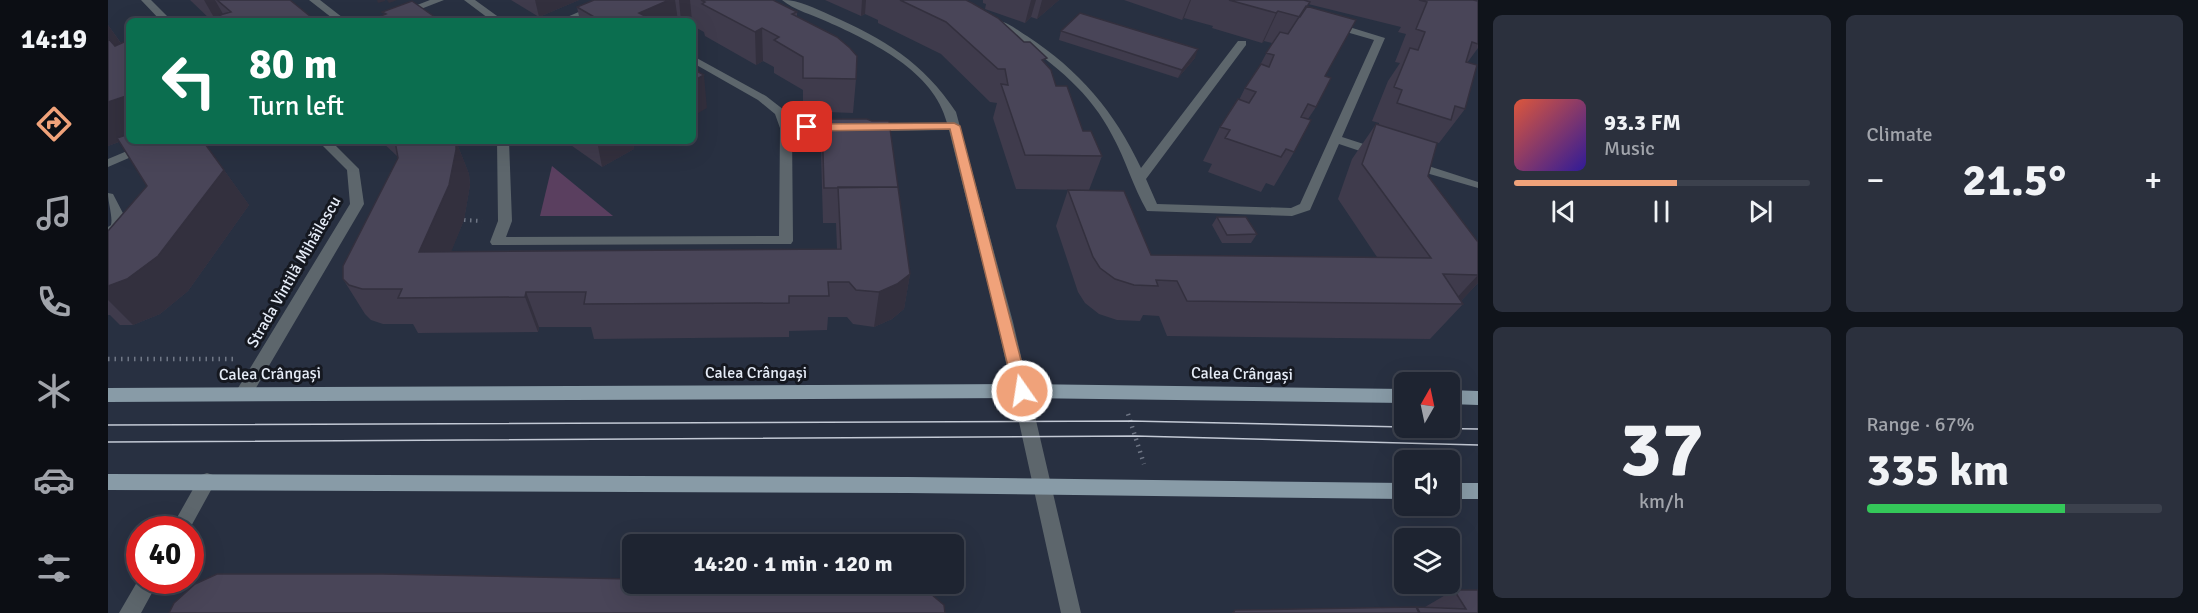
<!DOCTYPE html>
<meta charset="utf-8">
<style>
:root{--surface:#1e2431;--page:#2b303d;--text:#f1f3f6;--muted:#a1a4ab;--line:#3c414d;--accent:#f0a27a}
body{margin:0;font-family:Signika,sans-serif;background:var(--page);color:var(--text);height:100vh;display:flex;flex-direction:column;font-size:22px;white-space:nowrap}
*{box-sizing:border-box;margin:0}
p{font-size:20px;color:var(--muted)}
.icon{flex:none;width:33px;height:33px;fill:none;stroke:currentColor;stroke-width:2;stroke-linecap:round;stroke-linejoin:round}
.map{position:relative;flex:1;overflow:hidden}
.drawer{display:flex;flex-direction:column;gap:15px;padding:15px;background:#10141b;width:720px}
.drawer>*{flex:none}
.hud{position:absolute;left:18px;top:18px;width:570px;height:126px;border-radius:9px;box-shadow:0 6px 24px #0002,0 0 0 2px var(--line);background:#0b6e4f;color:#fff;overflow:hidden}
.needle{width:39px;rotate:9deg}
.fabs{position:absolute;left:1286px;top:372px;display:grid;gap:12px}
.fabs a{display:grid;place-items:center;width:66px;height:66px;border-radius:9px;background:var(--surface);box-shadow:0 6px 24px #0002,0 0 0 2px var(--line);font-size:30px}
.speed{position:absolute;left:18px;top:516px;display:flex;gap:12px;font-size:30px;font-weight:700;text-align:center}
.speed>*{display:grid;place-content:center;width:78px;height:78px;border-radius:50%;background:var(--surface);box-shadow:0 6px 24px #0002,0 0 0 2px var(--line);line-height:1}
.speed .limit{border:9px solid #d22;background:#fff;color:#111}
.pin{position:absolute;display:grid;place-items:center;width:51px;height:51px;color:#fff;margin:-26px;border-radius:12px;box-shadow:0 3px 9px #0006}
.me{position:absolute;width:66px;margin:-33px;rotate:347deg;stroke-linejoin:round;filter:drop-shadow(0 0 4px #0008)}
.turn{display:flex;align-items:center;gap:21px;height:126px;padding:0 24px;font-size:27px}
.turn .icon{width:78px;height:78px;stroke-width:2.5}
.turn b{display:block;font-size:42px;line-height:51px}
.big{font-size:45px;font-weight:800;line-height:1.1}
.drawer .tile{flex:1;display:flex;flex-direction:column;justify-content:center;gap:9px;min-width:0;padding:0 21px;border-radius:9px;background:var(--page)}
.drawer .dial{align-items:center;gap:0}
.dial b{font-size:78px;line-height:1}
.song{display:flex;align-items:center;gap:18px}
.cover{width:72px;height:72px;border-radius:9px;background:linear-gradient(135deg,hsl(10 70% 55%),hsl(250 70% 35%))}
.played{height:6px;border-radius:3px;background:linear-gradient(90deg,var(--accent) 55%,var(--line) 55%)}
.keys{display:flex;justify-content:space-around;direction:ltr}
.heat{display:flex;justify-content:space-between;align-items:center;font-size:33px;direction:ltr}
.charge{height:9px;border-radius:4px;background:linear-gradient(90deg,#34c759 67%,var(--line) 0)}
.drawer .tiles{flex:1;display:grid;gap:15px;grid-template-columns:repeat(2,1fr)}
.trip{position:absolute;left:514px;top:534px;width:342px;height:60px;border-radius:9px;background:var(--surface);box-shadow:0 6px 24px #0002,0 0 0 2px var(--line);font-weight:800;line-height:60px;text-align:center}
main{display:flex;flex:1;min-height:0}
.dock{display:flex;flex-direction:column;width:108px;justify-content:space-around;align-items:center;background:#0c0e14;color:var(--muted)}
.dock .icon{width:42px;height:42px}
.dock .current{color:var(--accent)}
.dock b{font-size:27px;color:var(--text)}
.map>svg:first-child{display:block}
</style>
<main>
<nav class="dock">
<b>14:19</b>
<svg class="icon current" aria-label="directions" viewBox="0 0 24 24"><path d="M12 3l9 9-9 9-9-9zM9 14v-3h6M13 9l2 2-2 2"/></svg>
<svg class="icon" aria-label="music" viewBox="0 0 24 24"><path d="M9 18V5l10-2v13"/><circle cx="6" cy="18" r="3"/><circle cx="16" cy="16" r="3"/></svg>
<svg class="icon" aria-label="phone" viewBox="0 0 24 24"><path d="M5 4h4l2 5-3 2q2 4 5 5l2-3 5 2v4C11 20 4 13 5 4z"/></svg>
<svg class="icon" aria-label="climate" viewBox="0 0 24 24"><path d="M12 3v18M4 7l16 10M4 17L20 7"/></svg>
<svg class="icon" aria-label="car" viewBox="0 0 24 24"><path d="M5 17H2v-5l4-1 3-4h7l3 4 3 1v5h-3M9 17h6M6 11h13"/><circle cx="7" cy="17" r="2"/><circle cx="17" cy="17" r="2"/></svg>
<svg class="icon" aria-label="filters" viewBox="0 0 24 24"><path d="M4 7h16M4 17h16"/><circle cx="9" cy="7" r="2"/><circle cx="15" cy="17" r="2"/></svg>
</nav>
<div class="map">
<svg width="1370" height="613" viewBox="0 0 1370 613">
<rect width="100%" height="100%" fill="#283041"/>
<path fill="#5a3f5f" d="M444,166L505,216H432Z"/>
<g fill="none" stroke-linecap="round" stroke-linejoin="round">
<path stroke="#6f7685" stroke-width="4" stroke-dasharray="1.5 4.5" stroke-linecap="butt" d="M356,220L374,221"/>
<path stroke="#6f7685" stroke-width="4.5" stroke-dasharray="1.5 5" stroke-linecap="butt" d="M0,359H129
M1020,414L1036,464"/>
<path fill="#5d666c" fill-rule="evenodd" d="M33,0H43L64,21H53Z
M201,0H212L239,21H228Z
M322,0H336L282,21H268Z
M356,0H367L396,21H384Z
M498,0H511L464,21H450Z
M674,0C692,0 706,8 722,15C776,39 815,62 848,112L905,322L973,613H953L889,322L841,130L762,131L756,127L762,123H839C826,71 764,42 720,22C705,15 686,10 674,0Z
M886,21C897,19 910,31 919,36C971,70 1007,112 1033,168L1130,41H1138V45L1038,179L1049,204L1183,208L1192,204L1266,40L1221,27L1220,25L1225,22L1277,38L1234,137L1274,150L1276,153L1270,157L1231,144L1202,210L1184,216L1039,211C1025,187 1018,160 1004,135C979,86 933,53 886,25Z
M585,56L658,96L676,110L683,124L732,123L738,127L732,131H684L685,241L683,244L384,245L382,242L390,221L389,141H401L404,221L398,237L671,236L672,128L667,114L650,100L585,63Z
M43,141H60L0,167V159Z
M210,141H223L251,169L256,204L142,398L136,400L130,398L128,393L130,388L242,204L239,170Z
M1305,161L1370,182V188L1301,168L1299,165L1301,162Z
M0,193L5,194L18,219L14,231L0,237V227L3,225C5,217 0,203 0,193Z
M99,473L105,475L108,481L81,530H62L93,475Z
M32,577V580H51L33,613H11Z"/>
<path fill="#889ba7" fill-rule="evenodd" d="M914,384L1296,389V403L914,398L0,402V388Z
M1341,390L1370,391V405L1341,404Z
M0,474L800,477L1296,483V499L800,493L0,490Z
M1341,483H1370V499H1341Z"/>
<path stroke="#c3c9d5" stroke-width="1.5" d="M0,425L1022,421L1296,427
M1303,428L1370,429
M0,442L1027,436L1370,445"/>
</g>
<path fill="#3f3b4c" d="M82,0H182L208,21H104Z
M403,0H471L431,17Z
M486,0H665L689,12V17L748,79L745,113L695,111V90L666,73V67L655,61L648,65L597,36L596,32L585,26V21H472L469,7Z
M717,0H858L937,64L948,86L975,131L994,156L981,190L908,189L885,118L889,103L882,102L833,54L770,23V20L757,14L753,16Z
M875,0H951L929,19L923,17L917,23L877,9L878,4L875,3Z
M1016,0H1365L1370,1V48L1359,63L1357,109L1331,143L1327,142L1320,176L1370,242V283L1353,301L1355,304L1322,339L1059,336L1051,316L1035,315L1032,321L1009,320L991,314L977,303L970,292L948,226L960,190L1043,255L1269,257L1230,199L1244,159L1268,124L1271,125V123L1264,121L1280,81L1292,63L1287,62L1298,34L1290,32L1293,27L1200,4L1199,7L1217,76L1208,107L1200,119L1186,152L1166,186L1158,183L1153,192L1100,172L1104,164L1095,161L1112,127L1131,100L1137,88L1152,65L1164,43L1156,41L1154,43L1104,28L1105,26L1076,18L1074,20Z
M0,25L13,43L116,170L141,205L80,291L52,314L25,325H12L2,315H0V231L39,186L11,142L0,146Z
M953,31L1087,58L1070,78L951,40Z
M714,119L802,274L796,309L784,319L766,327L745,324L739,317H720L719,330L681,331V337L486,339L483,327H431L430,332L310,333L305,324H275L263,320L257,314L235,279L290,158L289,156L273,141H348L361,174L362,185L356,220L343,251L729,249L728,223H715L713,153Z
M457,141H527L525,142L526,149L494,167Z
M1109,217L1149,234L1143,243H1114L1104,225Z
M1346,590L1370,613H1124L1127,610L1317,607Z"/>
<path fill="#33303e" d="M96,0H107L119,21L112,15L116,21H108Z
M269,0H277V1L270,3Z
M279,0H289L281,3Z
M427,0H471L431,17Z
M561,0H567L570,21H527L531,13Z
M571,0H582L584,21H573Z
M754,0H758L757,14L753,16Z
M923,0H928L923,17L917,23Z
M934,0H951L929,19Z
M1082,0H1083L1076,18L1074,20Z
M1170,11L1156,41L1154,43L1168,13Z
M0,25L21,55L14,60L0,40Z
M654,28L655,61L648,65L647,32Z
M1090,49L1087,58L1070,78L1074,70Z
M596,75L599,108L585,116V81Z
M21,95V138L0,146V102Z
M348,141L361,174L362,185L356,220L329,287L311,252Z
M489,141H527L525,142L526,149L494,167Z
M116,170L141,205L80,291L52,314L25,325L0,300V286Z
M802,274L796,309L784,319L766,327L771,292Z
M1370,275V283L1350,304H1343Z
M418,292L431,327L430,332L417,297Z"/>
<path fill="#494558" stroke="#33303e" stroke-width="1.5" d="M109,0H182L208,21H118L112,15L123,12Z
M486,0H561L531,13L537,16L527,21H493L469,7Z
M593,0H665L689,12L684,14L729,37L742,48L749,56L748,79L695,78V57L666,40L671,37L654,28L647,32L594,4L597,2Z
M792,0H858L864,3L890,18L916,42H922L939,58L934,60L943,70L948,86H959L975,131H983L994,156L917,155L893,84L900,85L897,69H890L838,22Z
M1121,0H1196L1202,2L1192,17L1170,11L1168,13Z
M1311,0H1365L1370,1V44L1364,42L1358,62L1369,65L1357,109L1347,106L1343,120L1289,103L1294,90L1286,87L1302,48L1310,50L1317,32L1308,29L1319,2Z
M304,1L331,20L329,21H260L278,14L274,12Z
M1198,6L1248,20L1217,76L1223,78L1208,107L1200,104L1193,117L1203,120L1186,152L1178,149L1173,157L1117,138L1122,130L1112,127L1130,99L1141,103L1148,92L1137,88L1153,64L1161,67L1166,55L1158,53L1172,32L1180,34Z
M972,13L1090,49L1074,70L953,31Z
M0,38L7,46L16,42L21,48V95L0,102Z
M585,69L596,75L585,81Z
M714,119H759L764,121H781L790,187L716,188Z
M1268,124L1329,143L1320,176L1370,242V275L1335,274L1355,304L1079,301L1069,281L1048,280L1050,286L1026,285L1007,279L992,268L985,257L960,190L1016,191L1043,255L1323,258L1254,164Z
M21,134V141H95L116,170L50,256L19,279L0,286V231L39,186L9,138Z
M287,141H348V150L341,185L311,252L733,249L730,187H790L802,274L789,284L771,292L748,290L741,282H720L721,296H681V303L476,304L478,292H418L417,297L290,298L294,289H254L241,285L235,279V266L290,158Z
M1109,217H1138L1149,234L1119,235Z
M109,574H275L525,579V584H811L836,605L837,613H61L66,603L87,584Z
M1346,590H1370V613H1312L1309,607L1358,609Z
M1308,607L1311,613H1125L1127,610Z"/>
<path fill="#f0a27a" stroke="#9c694f" stroke-width="1.5" d="M846,123L852,126L921,391L919,395H908L906,391L842,129L699,131L693,127L699,124Z"/>
<g text-anchor="middle" dominant-baseline="central" stroke-width="6" stroke-linejoin="round" paint-order="stroke">
<g font-size="16" fill="#e6ecf7" stroke="#151820">
<text transform="translate(186 272) rotate(-60)">Strada Vintilă Mihăilescu</text>
<text x="648" y="373">Calea Crângași</text>
<text transform="translate(162 374) rotate(-1)">Calea Crângași</text>
<text transform="translate(1134 374) rotate(1)">Calea Crângași</text>
</g>
</g>
</svg>
<div class="fabs">
<a><svg class="needle" viewBox="-14 -14 28 28"><path d="M0-13l5 13h-10z" fill="#e53935"/><path d="M0 13l5-13h-10z" fill="#a1a4ab"/></svg></a>
<a><svg class="icon" aria-label="sound" viewBox="0 0 24 24"><path d="M4 9h4l5-4v14l-5-4H4zM17 9q2 3 0 6"/></svg></a>
<a><svg class="icon" aria-label="layers" viewBox="0 0 24 24"><path d="M12 4l9 5-9 5-9-5zM3 14l9 5 9-5"/></svg></a>
</div>
<div class="speed"><div class="limit">40</div></div>
<div class="pin" style="left:699px;top:127px;background:#d93025"><svg class="icon" aria-label="arrive" viewBox="0 0 24 24"><path d="M6 21V4h12l-3 4 3 4H6"/></svg></div>
<svg class="me" style="left:914px;top:391px" viewBox="-20 -20 40 40"><circle r="17" fill="#f0a27a" stroke="#fff" stroke-width="3"/><path d="M0-11L8 9 0 5-8 9z" fill="#fff"/></svg>
<div class="trip">14:20 · 1 min · 120 m</div>
<div class="hud">
<div class="turn"><svg class="icon" aria-label="left" viewBox="0 0 24 24"><path d="M17 20v-9H6M10 6l-5 5 5 5"/></svg><div><b>80 m</b>Turn left</div></div>
</div>
</div>
<section class="drawer">
<div class="tiles">
<div class="tile">
<div class="song"><i class="cover"></i><div><b>93.3 FM</b><p>Music</p></div></div>
<div class="played"></div>
<div class="keys"><svg class="icon" aria-label="previous" viewBox="0 0 24 24"><path d="M18 5L8 12l10 7zM5 5v14"/></svg><svg class="icon" aria-label="pause" viewBox="0 0 24 24"><path d="M8 5v14M16 5v14"/></svg><svg class="icon" aria-label="next" viewBox="0 0 24 24"><path d="M6 5l10 7-10 7zM19 5v14"/></svg></div>
</div>
<div class="tile"><p>Climate</p>
<div class="heat"><a>−</a><b class="big">21.5°</b><a>+</a></div>
</div>
<div class="tile dial"><b>37</b><p>km/h</p></div>
<div class="tile"><p>Range · 67%</p><b class="big">335 km</b><div class="charge"></div></div>
</div>
</section>
</main>
